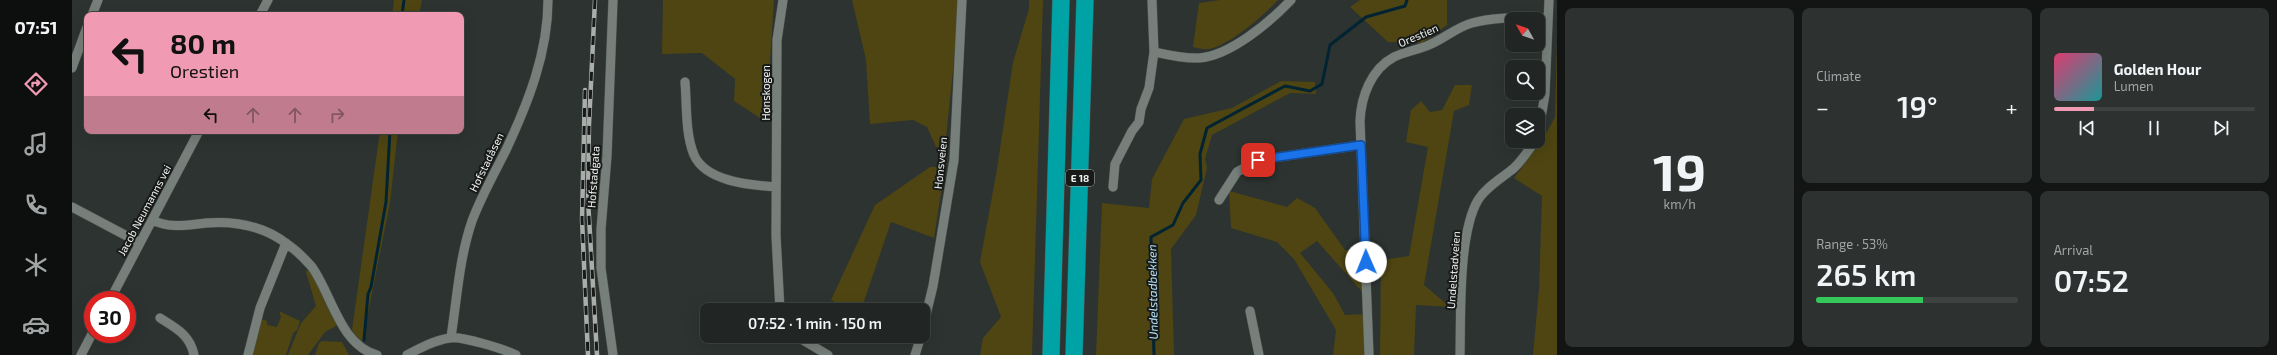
<!DOCTYPE html>
<meta charset="utf-8">
<style>
:root{--surface:#212624;--page:#2d3231;--text:#f1f3f6;--muted:#a2a5a6;--line:#3e4341;--accent:#f19ab3}
body{margin:0;font-family:"Exo 2",sans-serif;background:var(--page);color:var(--text);height:100vh;display:flex;flex-direction:column;font-size:15px;white-space:nowrap}
*{box-sizing:border-box;margin:0}
p{font-size:13px;color:var(--muted)}
.icon{flex:none;width:22px;height:22px;fill:none;stroke:currentColor;stroke-width:2;stroke-linecap:round;stroke-linejoin:round}
.map{position:relative;flex:1;overflow:hidden}
.panel{display:flex;flex-direction:column;gap:8px;padding:8px;background:#121514;width:720px}
.panel>*{flex:none}
.guide{position:absolute;left:12px;top:12px;width:380px;height:122px;border-radius:8px;box-shadow:0 4px 16px #0002,0 0 0 1px var(--line);background:#f19ab3;color:#111;overflow:hidden}
.needle{width:26px;rotate:310deg}
.controls{position:absolute;left:1433px;top:12px;display:grid;gap:8px}
.controls a{display:grid;place-items:center;width:40px;height:40px;border-radius:8px;background:var(--surface);box-shadow:0 4px 16px #0002,0 0 0 1px var(--line);font-size:20px}
.speed{position:absolute;left:12px;top:291px;display:flex;gap:8px;font-size:20px;font-weight:700;text-align:center}
.speed>*{display:grid;place-content:center;width:52px;height:52px;border-radius:50%;background:var(--surface);box-shadow:0 4px 16px #0002,0 0 0 1px var(--line);line-height:1}
.speed .limit{border:6px solid #d22;background:#fff;color:#111}
.pin{position:absolute;display:grid;place-items:center;width:34px;height:34px;color:#fff;margin:-17px;border-radius:8px;box-shadow:0 2px 6px #0006}
.me{position:absolute;width:44px;margin:-22px;rotate:359deg;stroke-linejoin:round;filter:drop-shadow(0 0 3px #0008)}
.turn{display:flex;align-items:center;gap:14px;height:84px;padding:0 20px;font-size:18px}
.turn .icon{width:52px;height:52px;stroke-width:2.5}
.turn b{display:block;font-size:28px;line-height:34px}
.lanes{display:flex;align-items:center;height:38px;padding:0 20px;background:#0003;justify-content:center;gap:20px;direction:ltr}
.lanes .off{opacity:.35}
.big{font-size:30px;font-weight:600;line-height:1.1}
.panel .card{flex:1;display:flex;flex-direction:column;justify-content:center;gap:6px;min-width:0;padding:0 14px;border-radius:8px;background:var(--page)}
.panel .dial{align-items:center;gap:0}
.dial b{font-size:52px;line-height:1}
.song{display:flex;align-items:center;gap:12px}
.cover{width:48px;height:48px;border-radius:6px;background:linear-gradient(135deg,hsl(340 70% 55%),hsl(180 70% 35%))}
.played{height:4px;border-radius:2px;background:linear-gradient(90deg,var(--accent) 20%,var(--line) 20%)}
.keys{display:flex;justify-content:space-around;direction:ltr}
.heat{display:flex;justify-content:space-between;align-items:center;font-size:22px;direction:ltr}
.charge{height:6px;border-radius:3px;background:linear-gradient(90deg,#34c759 53%,var(--line) 0)}
.panel .tiles{flex:1;display:grid;gap:8px;grid-template-columns:repeat(3,1fr)}
.card:first-child{grid-row:span 2}
.trip{position:absolute;left:628px;top:303px;width:230px;height:40px;border-radius:8px;background:var(--surface);box-shadow:0 4px 16px #0002,0 0 0 1px var(--line);font-weight:600;line-height:40px;text-align:center}
main{display:flex;flex:1;min-height:0}
.tab-bar{display:flex;flex-direction:column;width:72px;justify-content:space-around;align-items:center;background:#0d0f0e;color:var(--muted)}
.tab-bar .icon{width:28px;height:28px}
.tab-bar .active{color:var(--accent)}
.tab-bar b{font-size:18px;color:var(--text)}
.map>svg:first-child{display:block}
</style>
<main>
<nav class="tab-bar">
<b>07:51</b>
<svg class="icon active" aria-label="directions" viewBox="0 0 24 24"><path d="M12 3l9 9-9 9-9-9zM9 14v-3h6M13 9l2 2-2 2"/></svg>
<svg class="icon" aria-label="music" viewBox="0 0 24 24"><path d="M9 18V5l10-2v13"/><circle cx="6" cy="18" r="3"/><circle cx="16" cy="16" r="3"/></svg>
<svg class="icon" aria-label="phone" viewBox="0 0 24 24"><path d="M5 4h4l2 5-3 2q2 4 5 5l2-3 5 2v4C11 20 4 13 5 4z"/></svg>
<svg class="icon" aria-label="climate" viewBox="0 0 24 24"><path d="M12 3v18M4 7l16 10M4 17L20 7"/></svg>
<svg class="icon" aria-label="car" viewBox="0 0 24 24"><path d="M5 17H2v-5l4-1 3-4h7l3 4 3 1v5h-3M9 17h6M6 11h13"/><circle cx="7" cy="17" r="2"/><circle cx="17" cy="17" r="2"/></svg>
</nav>
<div class="map">
<svg width="1485" height="355" viewBox="0 0 1485 355">
<rect width="100%" height="100%" fill="#2c3330"/>
<path fill="#4e4512" d="M322,0H350L347,15H320Z
M591,0H702L694,122L662,101L663,79L630,53L590,54Z
M780,0H885L886,22L873,148L864,147L855,127L841,120L798,124L794,60Z
M957,0H971L960,355H908L911,338L929,317L908,262L925,169L941,62L957,9Z
M1148,0H1206C1191,16 1159,44 1137,49C1133,50 1126,48 1121,47L1127,3Z
M1288,0H1375V25L1350,43L1316,42L1278,7Z
M1485,41V355H1461L1467,289L1470,196L1442,178L1471,139L1483,117Z
M1209,81L1243,82L1244,94L1218,93L1140,135L1133,159L1135,168L1124,215L1099,249L1102,355H1024L1030,203L1077,208L1080,179L1112,119L1160,108Z
M1383,85H1400L1397,105L1382,111L1352,285L1378,307L1344,305L1342,355H1308L1309,260L1337,256L1356,147L1334,142L1339,110L1349,101L1358,112L1370,110Z
M308,131H326L318,203L290,343L280,330Z
M858,167H873L862,238L819,222L789,310H782L759,300L803,205Z
M1157,191L1215,207L1225,198L1243,208L1273,250L1291,251L1293,295L1245,241L1228,253L1261,293L1273,315L1293,314L1294,355H1261L1264,330L1222,259L1205,242L1159,228Z
M237,268L266,325L253,332L236,355H216L229,323L244,306L234,272Z
M207,311L228,321L225,330L221,333L214,355H179L189,319L195,321V325L205,327L209,317Z
M250,341L270,342L277,355H243L247,343Z"/>
<g fill="none" stroke-linecap="round" stroke-linejoin="round">
<path stroke="#022432" stroke-width="3" d="M330,15L332,0
M292,340L296,294L299,287L314,202L318,131
M1082,355L1079,237L1101,225L1111,203L1129,180L1128,154L1135,128L1213,86L1238,91L1250,84L1258,45L1294,17L1333,6L1335,0"/>
<g stroke="#494e4c" stroke-width="10">
<path id="street" d="M20,15L26,0
M188,15L196,0
M1082,52C1096,55 1112,59 1127,58C1158,56 1198,22 1219,0
M0,68L15,27
M613,82C615,105 613,133 622,155C634,182 679,185 704,187
M1466,136L1473,94L1477,0
M1041,187L1043,164L1060,131L1067,122L1069,109L1077,88L1082,52L1080,0
M1147,200L1165,172L1186,160L1289,145
M0,207L68,243
M80,220C99,229 115,225 134,223C162,221 192,226 215,244C224,250 233,259 240,267C260,295 268,345 305,355
M38,300L127,131
M708,310L704,236L705,40L711,0
M1178,311L1187,355
M88,318C104,328 118,335 122,355
M851,327L861,286L882,160L890,0
M724,336L756,355
M379,337C385,299 387,259 400,221C409,197 422,174 434,150C456,103 476,53 476,0
M9,355L21,332
M176,355L188,308L214,243
M335,355C348,348 363,340 378,338C390,336 432,349 444,355
M541,355L529,268V229L535,156L541,0
M843,355L849,336
M1297,355L1288,121C1289,97 1299,69 1322,57C1334,51 1347,50 1359,44C1373,38 1385,27 1400,23C1424,16 1451,18 1475,18
M1388,355C1389,315 1386,234 1406,200C1414,187 1430,178 1442,168C1450,160 1457,150 1463,141"/>
</g>
<g stroke="#494e4c" stroke-width="18">
<path id="highway" d="M979,355L989,0
M1002,355L1013,0"/>
</g>
<use href="#street" stroke="#777f7b" stroke-width="9"/>
<use href="#highway" stroke="#00a3a5" stroke-width="17"/>
<g stroke="#a9aeab" stroke-width="4.5">
<path id="rail" d="M523,0L517,125L516,200L525,355
M513,90L510,219L516,355"/>
</g>
<use href="#rail" stroke="#171a18" stroke-width="3" stroke-dasharray="9" stroke-linecap="butt"/>
</g>
<g fill="none" stroke-linecap="round" stroke-linejoin="round">
<g stroke="#114b97" stroke-width="10">
<path id="route" d="M1186,160L1289,145L1294,262"/>
</g>
<use href="#route" stroke="#1a73e8" stroke-width="7"/>
</g>
<g text-anchor="middle" dominant-baseline="central" stroke-width="4" stroke-linejoin="round" paint-order="stroke">
<rect fill="#171a18" stroke="#adb0ae" stroke-width="1" x="994" y="170" width="28" height="16" rx="3"/>
<g font-size="10" font-weight="bold" fill="#edf1ef">
<text x="1008" y="178">E 18</text>
</g>
<g font-size="11" fill="#edf1ef" stroke="#171a18">
<text transform="translate(1346 35) rotate(-23)">Orestien</text>
<text transform="translate(693 93) rotate(-90)">Hønskogen</text>
<text transform="translate(414 162) rotate(-64)">Hofstadåsen</text>
<text transform="translate(868 163) rotate(-84)">Hønsveien</text>
<text transform="translate(521 177) rotate(-86)">Hofstadgata</text>
<text transform="translate(72 210) rotate(-62)">Jacob Neumanns vei</text>
<text transform="translate(1381 270) rotate(-86)">Undelstadveien</text>
</g>
<g font-size="12" font-style="italic" fill="#b5e4fb" stroke="#171a18">
<text transform="translate(1080 292) rotate(-91)">Undelstadbekken</text>
</g>
</g>
</svg>
<div class="controls">
<a><svg class="needle" viewBox="-14 -14 28 28"><path d="M0-13l5 13h-10z" fill="#e53935"/><path d="M0 13l5-13h-10z" fill="#a2a5a6"/></svg></a>
<a><svg class="icon" aria-label="search" viewBox="0 0 24 24"><circle cx="10" cy="10" r="6"/><path d="M15 15l6 6"/></svg></a>
<a><svg class="icon" aria-label="layers" viewBox="0 0 24 24"><path d="M12 4l9 5-9 5-9-5zM3 14l9 5 9-5"/></svg></a>
</div>
<div class="speed"><div class="limit">30</div></div>
<div class="pin" style="left:1186px;top:160px;background:#d93025"><svg class="icon" aria-label="arrive" viewBox="0 0 24 24"><path d="M6 21V4h12l-3 4 3 4H6"/></svg></div>
<svg class="me" style="left:1294px;top:262px" viewBox="-20 -20 40 40"><circle r="19" fill="#fff"/><path d="M0-13L10 11 0 6-10 11z" fill="#1a73e8"/></svg>
<div class="trip">07:52 · 1 min · 150 m</div>
<div class="guide">
<div class="turn"><svg class="icon" aria-label="left" viewBox="0 0 24 24"><path d="M17 20v-9H6M10 6l-5 5 5 5"/></svg><div><b>80 m</b>Orestien</div></div>
<div class="lanes"><svg class="icon" aria-label="left" viewBox="0 0 24 24"><path d="M17 20v-9H6M10 6l-5 5 5 5"/></svg><svg class="icon off" aria-label="ahead" viewBox="0 0 24 24"><path d="M12 20V5M6 11l6-6 6 6"/></svg><svg class="icon off" aria-label="ahead" viewBox="0 0 24 24"><path d="M12 20V5M6 11l6-6 6 6"/></svg><svg class="icon off" aria-label="right" viewBox="0 0 24 24"><path d="M7 20v-9h11M14 6l5 5-5 5"/></svg></div>
</div>
</div>
<section class="panel">
<div class="tiles">
<div class="card dial"><b>19</b><p>km/h</p></div>
<div class="card"><p>Climate</p>
<div class="heat"><a>−</a><b class="big">19°</b><a>+</a></div>
</div>
<div class="card">
<div class="song"><i class="cover"></i><div><b>Golden Hour</b><p>Lumen</p></div></div>
<div class="played"></div>
<div class="keys"><svg class="icon" aria-label="previous" viewBox="0 0 24 24"><path d="M18 5L8 12l10 7zM5 5v14"/></svg><svg class="icon" aria-label="pause" viewBox="0 0 24 24"><path d="M8 5v14M16 5v14"/></svg><svg class="icon" aria-label="next" viewBox="0 0 24 24"><path d="M6 5l10 7-10 7zM19 5v14"/></svg></div>
</div>
<div class="card"><p>Range · 53%</p><b class="big">265 km</b><div class="charge"></div></div>
<div class="card"><p>Arrival</p><b class="big">07:52</b></div>
</div>
</section>
</main>
